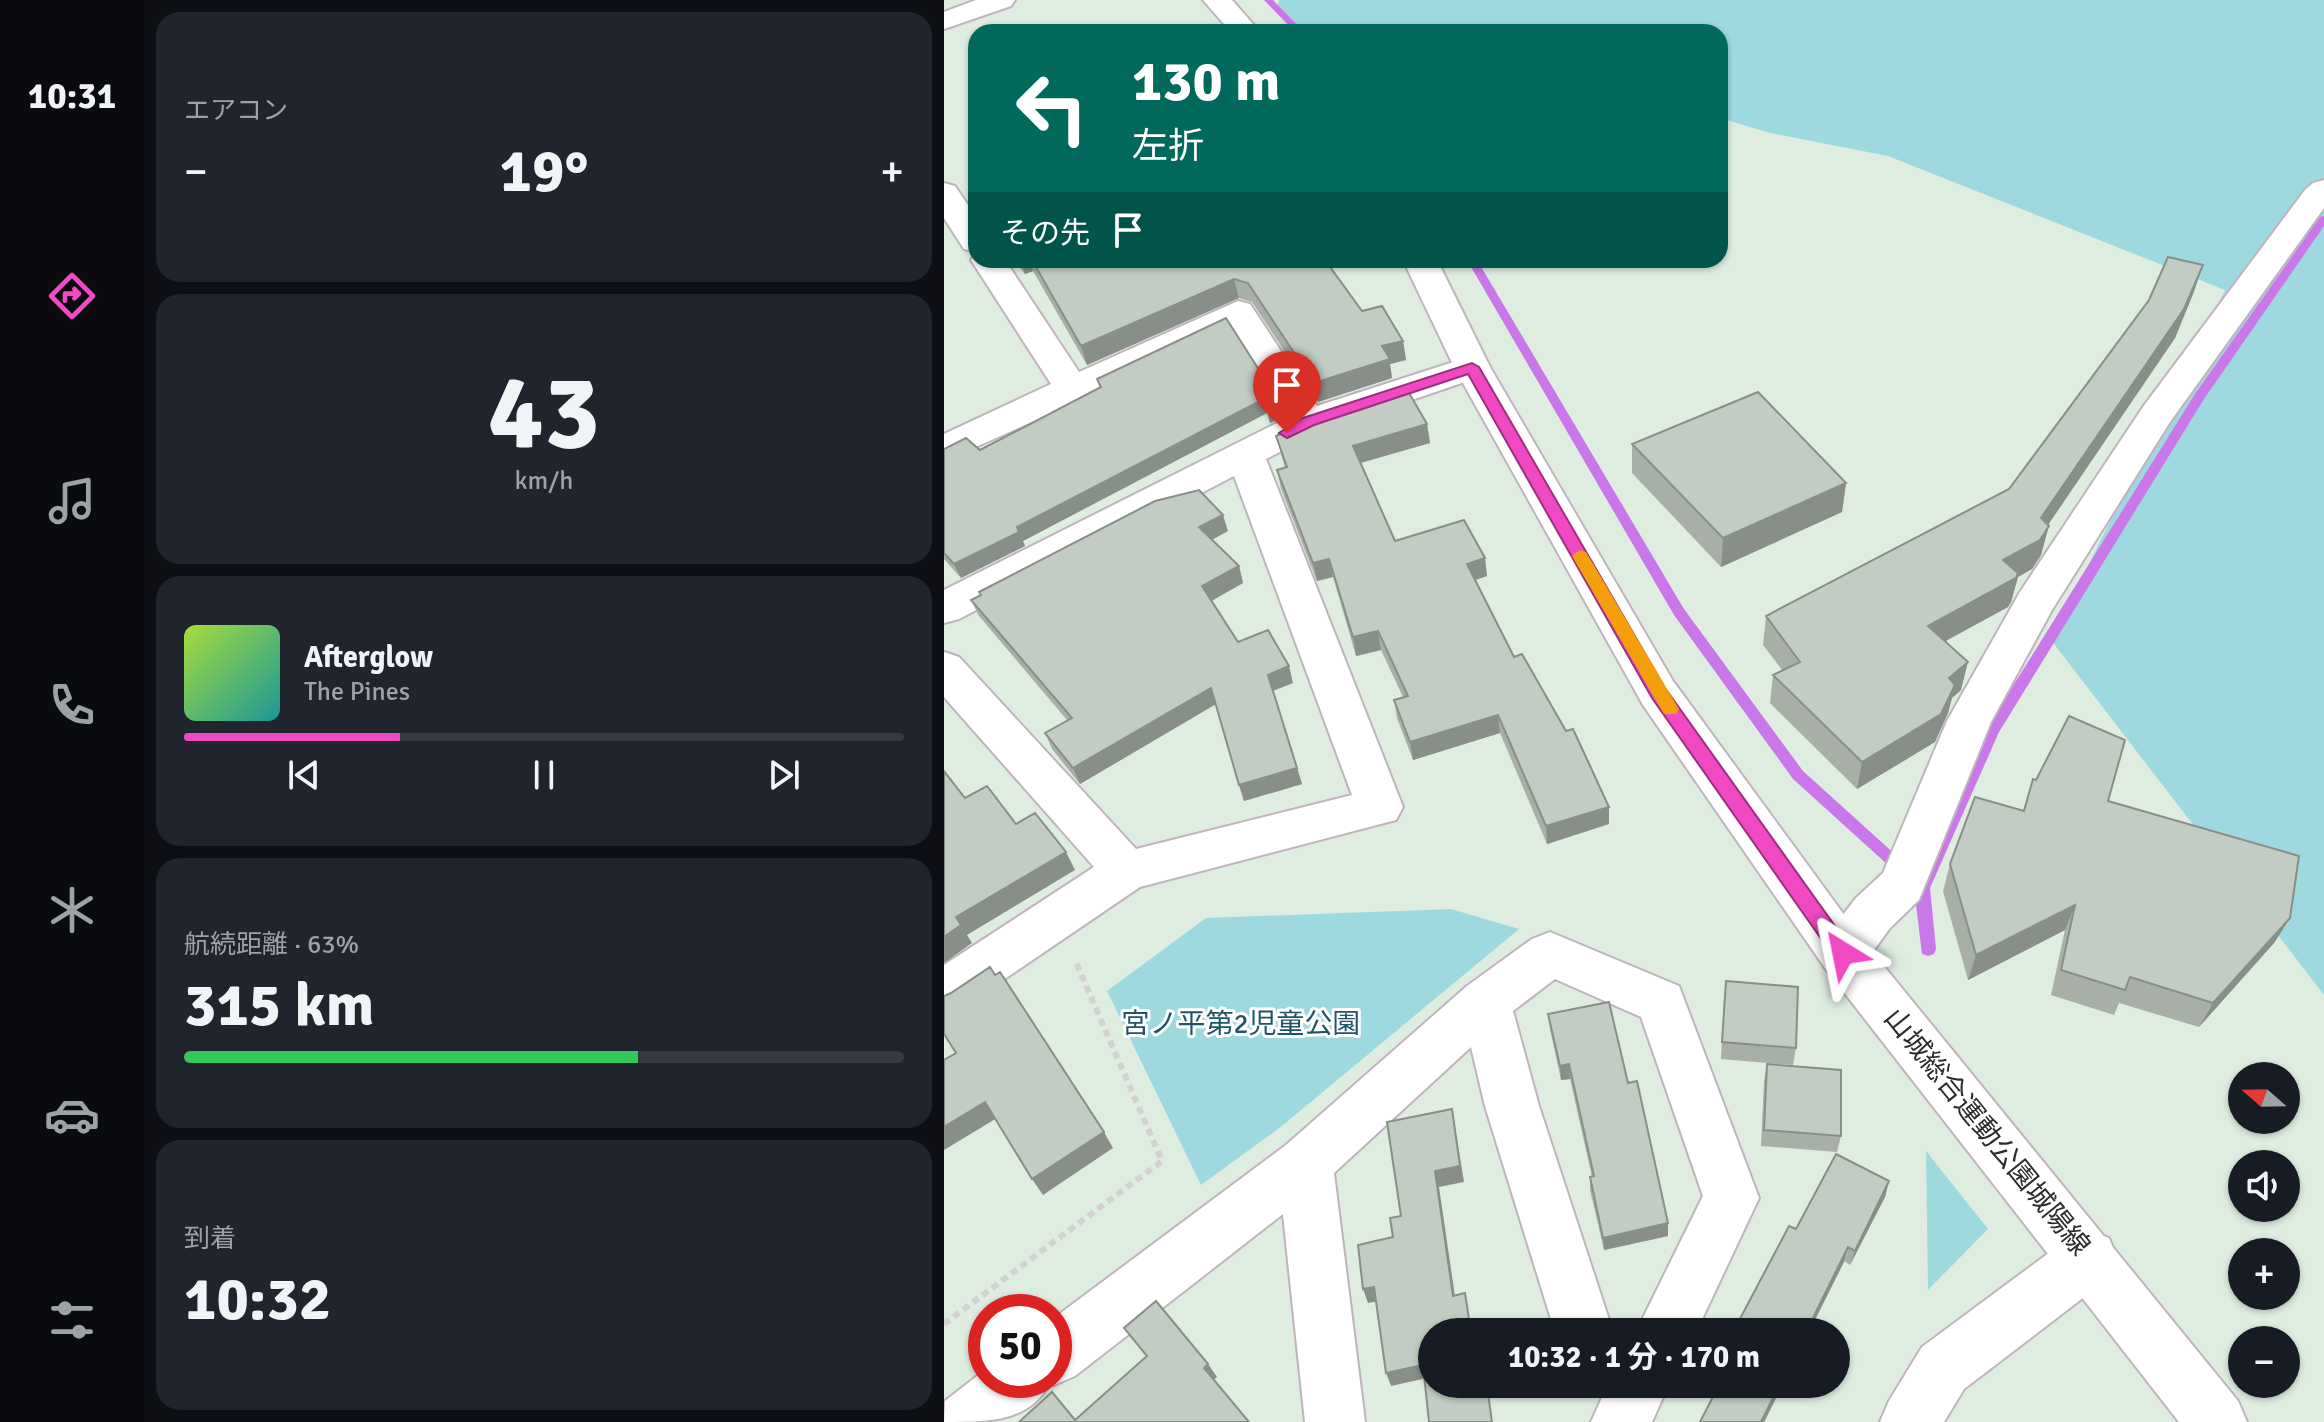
<!DOCTYPE html>
<html lang="ja">
<meta charset="utf-8">
<style>
:root{--surface:#171b24;--page:#20242c;--text:#f1f3f6;--muted:#9ea1a6;--line:#363941;--accent:#f149c3}
body{margin:0;font-family:Signika,"Noto Sans JP",sans-serif;background:var(--page);color:var(--text);height:100vh;display:flex;flex-direction:column;font-size:30px;white-space:nowrap}
*{box-sizing:border-box;margin:0}
p{font-size:26px;color:var(--muted)}
.icon{flex:none;width:44px;height:44px;fill:none;stroke:currentColor;stroke-width:2;stroke-linecap:round;stroke-linejoin:round}
.map{position:relative;flex:1;overflow:hidden}
.side{display:flex;flex-direction:column;gap:12px;padding:12px;background:#0d0f14;width:800px}
.side>*{flex:none}
.top-card{position:absolute;left:24px;top:24px;width:760px;height:244px;border-radius:24px;box-shadow:0 2px 6px #0004;background:#00695c;color:#fff;overflow:hidden}
.needle{width:52px;rotate:290deg}
.buttons{position:absolute;left:1284px;top:1062px;display:grid;gap:16px}
.buttons a{display:grid;place-items:center;width:72px;height:72px;border-radius:50%;background:var(--surface);box-shadow:0 2px 6px #0004;font-size:40px}
.speed{position:absolute;left:24px;top:1294px;display:flex;gap:16px;font-size:40px;font-weight:700;text-align:center}
.speed>*{display:grid;place-content:center;width:104px;height:104px;border-radius:50%;background:var(--surface);box-shadow:0 2px 6px #0004;line-height:1}
.speed .limit{border:12px solid #d22;background:#fff;color:#111}
.pin{position:absolute;display:grid;place-items:center;width:68px;height:68px;color:#fff;margin:-82px -34px;border-radius:50% 50% 50% 0;rotate:-45deg;box-shadow:0 0 8px #0007}
.pin .icon{rotate:45deg}
.me{position:absolute;width:88px;margin:-44px;rotate:325deg;stroke-linejoin:round;filter:drop-shadow(0 0 6px #0008)}
.turn{display:flex;align-items:center;gap:28px;height:168px;padding:0 32px;font-size:36px}
.turn .icon{width:104px;height:104px;stroke-width:2.5}
.turn b{display:block;font-size:56px;line-height:68px}
.then{display:flex;align-items:center;height:76px;padding:0 32px;background:#0003;gap:16px;font-size:30px}
.big{font-size:60px;font-weight:700;line-height:1.1}
.side .tile{flex:1;display:flex;flex-direction:column;justify-content:center;gap:12px;min-width:0;padding:0 28px;border-radius:24px;background:var(--page)}
.side .dial{align-items:center;gap:0}
.dial b{font-size:104px;line-height:1}
.song{display:flex;align-items:center;gap:24px}
.cover{width:96px;height:96px;border-radius:12px;background:linear-gradient(135deg,hsl(80 70% 55%),hsl(180 70% 35%))}
.played{height:8px;border-radius:4px;background:linear-gradient(90deg,var(--accent) 30%,var(--line) 30%)}
.keys{display:flex;justify-content:space-around;direction:ltr}
.heat{display:flex;justify-content:space-between;align-items:center;font-size:44px;direction:ltr}
.charge{height:12px;border-radius:6px;background:linear-gradient(90deg,#34c759 63%,var(--line) 0)}
.trip{position:absolute;left:474px;top:1318px;width:432px;height:80px;border-radius:40px;background:var(--surface);box-shadow:0 2px 6px #0004;font-weight:700;line-height:80px;text-align:center}
main{display:flex;flex:1;min-height:0}
.tab-bar{display:flex;flex-direction:column;width:144px;justify-content:space-around;align-items:center;background:#090b0e;color:var(--muted)}
.tab-bar .icon{width:56px;height:56px}
.tab-bar .current{color:var(--accent)}
.tab-bar b{font-size:36px;color:var(--text)}
.map>svg:first-child{display:block}
</style>
<main>
<nav class="tab-bar">
<b>10:31</b>
<svg class="icon current" aria-label="directions" viewBox="0 0 24 24"><path d="M12 3l9 9-9 9-9-9zM9 14v-3h6M13 9l2 2-2 2"/></svg>
<svg class="icon" aria-label="music" viewBox="0 0 24 24"><path d="M9 18V5l10-2v13"/><circle cx="6" cy="18" r="3"/><circle cx="16" cy="16" r="3"/></svg>
<svg class="icon" aria-label="phone" viewBox="0 0 24 24"><path d="M5 4h4l2 5-3 2q2 4 5 5l2-3 5 2v4C11 20 4 13 5 4z"/></svg>
<svg class="icon" aria-label="climate" viewBox="0 0 24 24"><path d="M12 3v18M4 7l16 10M4 17L20 7"/></svg>
<svg class="icon" aria-label="car" viewBox="0 0 24 24"><path d="M5 17H2v-5l4-1 3-4h7l3 4 3 1v5h-3M9 17h6M6 11h13"/><circle cx="7" cy="17" r="2"/><circle cx="17" cy="17" r="2"/></svg>
<svg class="icon" aria-label="filters" viewBox="0 0 24 24"><path d="M4 7h16M4 17h16"/><circle cx="9" cy="7" r="2"/><circle cx="15" cy="17" r="2"/></svg>
</nav>
<section class="side">
<div class="tile"><p>エアコン</p>
<div class="heat"><a>−</a><b class="big">19°</b><a>+</a></div>
</div>
<div class="tile dial"><b>43</b><p>km/h</p></div>
<div class="tile">
<div class="song"><i class="cover"></i><div><b>Afterglow</b><p>The Pines</p></div></div>
<div class="played"></div>
<div class="keys"><svg class="icon" aria-label="previous" viewBox="0 0 24 24"><path d="M18 5L8 12l10 7zM5 5v14"/></svg><svg class="icon" aria-label="pause" viewBox="0 0 24 24"><path d="M8 5v14M16 5v14"/></svg><svg class="icon" aria-label="next" viewBox="0 0 24 24"><path d="M6 5l10 7-10 7zM19 5v14"/></svg></div>
</div>
<div class="tile"><p>航続距離 · 63%</p><b class="big">315 km</b><div class="charge"></div></div>
<div class="tile"><p>到着</p><b class="big">10:32</b></div>
</section>
<div class="map">
<svg width="1380" height="1422" viewBox="0 0 1380 1422">
<rect width="100%" height="100%" fill="#dfede0"/>
<path fill="#9fd9e0" d="M335,0H1380V995L1107,640L1281,290L944,156L826,133L776,118V32H352L333,9Z
M507,909L575,929L338,1126L257,1185L163,991L262,918Z
M982,1151L1044,1229L984,1290Z"/>
<g fill="none" stroke-linecap="round" stroke-linejoin="round">
<path fill="#ca78e9" fill-rule="evenodd" d="M320,0H329L360,32H351Z
M1380,216V226L1260,399L1055,732L986,888L992,949L990,954L984,956L978,954L970,888L1044,726L1251,394L1376,217Z
M523,260H533L740,609L859,771L954,857L957,861L954,865L949,867L944,865L849,779L730,615Z"/>
<g stroke="#bfb3bc" stroke-width="4">
<path id="minor" d="M32,0H71L67,6L0,29V12Z
M1380,180V208L1226,422L1108,610L1047,722L975,900L946,928L917,968L899,974L881,968L874,953L881,938L912,898L939,873L1003,721L1076,592L1199,407L1361,190L1369,183Z
M0,183L11,186L32,217V252L20,249L0,218Z
M32,253V260H61L135,372L294,301L306,304L373,406L528,356L541,359L546,367L541,375L377,431L322,459L459,807L452,820L196,887L18,1008L0,1014V965L150,867L0,697V652L15,657L192,849L408,795L290,476L15,619L0,623V590L343,418L287,328L142,398L0,461V434L107,384L27,260Z
M606,932L735,986L815,1198L752,1332H692L759,1196L697,1017L611,979L569,1011L595,1106L669,1332H611L541,1106L527,1047L390,1173L421,1422H361L339,1214L131,1376L110,1385L106,1383C85,1422 46,1422 0,1422L1,1401L42,1369V1380H110V1318L342,1145L523,986L588,939Z
M664,1384H725L708,1422H647Z"/>
</g>
<g stroke="#bfb3bc" stroke-width="4">
<path id="tertiary" d="M1145,1230L1165,1238L1173,1258L1165,1278L1020,1389L1000,1422H936L945,1401L978,1347L1125,1238Z"/>
</g>
<g stroke="#bfb3bc" stroke-width="4">
<path id="secondary" d="M259,0H288L316,32H287Z
M459,260H493L546,367L729,681L917,938L1294,1401L1303,1422H1235L881,968L699,705L510,367Z"/>
</g>
<path stroke="#d1d1d1" stroke-width="6" stroke-dasharray="7 5" stroke-linecap="butt" d="M0,1324L218,1161L131,960"/>
<use href="#minor" fill="#fff" fill-rule="evenodd"/>
<use href="#tertiary" fill="#fff" fill-rule="evenodd"/>
<use href="#secondary" fill="#fff" fill-rule="evenodd"/>
</g>
<path fill="#a7afa7" d="M70,260H381L418,311L459,341L462,360L446,364L448,378L374,402L308,302L295,298L143,365L89,271L81,274Z
M1259,265L1249,294L1231,338L1104,525L1097,555L1088,569L1074,577L1067,602L1064,607L1001,641L1017,690L1008,698L1004,713L991,742L913,789L826,703L829,675L838,670L819,645L822,616L1065,489Z
M282,318L339,417L326,423L323,413L79,541L81,546L17,578L0,559V449L36,450L156,388L153,379Z
M483,424L486,443L417,463L451,541L541,558L543,576L531,580L570,657L665,824L603,844L556,733L469,760L453,718L450,700L459,697L437,650L412,656L389,577L373,581L337,489L333,470L341,468L332,436Z
M688,444L902,483L898,512L777,567L688,473Z
M284,531L268,540L295,566L299,583L268,601L294,642L349,683L329,691L358,784L300,801L272,704L136,784L108,749L101,733L123,720L35,616L27,600L36,595L35,592Z
M1089,779L1164,801L1346,918L1330,943L1255,1027L1175,1003L1170,1015L1107,995L1121,930L1024,980L999,891L1006,864L1079,811Z
M780,998L852,1048L849,1065L777,1059Z
M604,1014L684,1083L724,1223V1236L660,1250L646,1190V1177H648L626,1079L617,1080L606,1029Z
M823,1064L897,1136L893,1152L817,1146L820,1081Z
M945,1181L941,1197L906,1265L852,1229Z
M762,1384H839L820,1422L761,1396Z"/>
<path fill="#888f88" d="M76,260H86L89,271L81,274Z
M1259,265L1249,294L1231,338L1093,541L1105,526L1097,555L1088,569L1074,577L1067,602L1064,607L978,654L984,626L1059,560L1097,518Z
M290,279L295,298L143,365L137,346Z
M459,341L462,360L446,364L448,378L374,402L370,383L438,346Z
M320,399L323,413L79,541L73,527Z
M336,403L339,417L326,423L323,409Z
M483,424L486,443L412,464L409,446Z
M902,483L898,512L777,567L779,538Z
M279,515L284,531L260,544L255,527Z
M75,532L81,546L17,578L10,564Z
M541,558L543,576L525,582L523,564Z
M385,559L389,577L373,581L369,563Z
M295,566L299,583L263,603L258,586Z
M434,631L437,650L412,656L409,637Z
M1024,662L1017,690L1008,698L1004,713L991,742L913,789L918,762L1005,678Z
M345,666L349,683L328,691L324,675Z
M267,688L272,704L136,784L129,768Z
M554,715L556,733L469,760L466,742Z
M353,768L358,784L300,801L295,785Z
M665,807V824L603,844L602,826Z
M122,852L131,870L23,935L28,943L0,963V937L12,917Z
M1131,905L1121,930L1024,980L1032,955Z
M1346,918L1330,943L1255,1027L1269,1003Z
M625,1064L626,1079L617,1080L616,1066Z
M41,1102L53,1118L0,1150V1127Z
M508,1109L520,1182L495,1187L513,1310L509,1296L491,1171Z
M160,1132L169,1148L99,1195L88,1179Z
M945,1181L941,1197L906,1265L911,1251Z
M724,1223V1236L660,1250L659,1238Z
M904,1247L900,1262L865,1332H862Z
M430,1287L435,1301L424,1303L419,1289Z
M264,1364L273,1377L268,1381L260,1368Z
M479,1365L483,1378L447,1386L442,1373Z
M836,1384H839L820,1422H817Z"/>
<path fill="#c2ccc2" stroke="#888f88" stroke-width="2" d="M1224,257L1259,265L1240,309L1097,518L1105,526L1096,540L1059,560L1074,573L1072,578L984,626L1024,662L1005,678L1011,685L997,714L918,762L829,675L856,662L822,616L1065,489L1205,300Z
M88,260H381L418,311L438,306L459,341L438,346L446,359L370,383L304,283L290,279L137,346Z
M282,318L336,403L323,409L320,399L73,527L75,532L10,564L0,553V449L22,438L36,450L157,387L153,379Z
M461,386L483,424L409,446L451,541L520,520L541,558L523,564L570,657L578,654L622,731L629,729L665,807L602,826L554,715L466,742L450,700L464,696L434,631L409,637L385,559L369,563L333,470L343,467L332,436L374,415Z
M814,392L902,483L779,538L688,444Z
M255,490L279,515L255,527L295,566L258,586L294,642L324,630L345,666L324,675L353,768L295,785L267,688L129,768L101,733L128,718L27,600L37,595L35,592L211,501Z
M1125,716L1181,740L1164,801L1355,856L1346,918L1269,1003L1186,977L1181,990L1117,970L1131,905L1032,955L1006,864L1031,797L1080,811L1089,779L1092,780Z
M0,771L21,798L43,786L72,824L91,813L122,852L12,917L17,925L0,937Z
M46,967L51,975L56,972L160,1132L88,1179L41,1102L0,1127V1060L12,1053L0,1034V996L7,993Z
M782,981L854,987L852,1048L778,1042Z
M665,1002L684,1083L693,1081L724,1223L659,1238L646,1177L650,1176L625,1064L616,1066L604,1014Z
M823,1064L897,1070V1136L820,1130Z
M508,1109L516,1166L491,1171L509,1296L521,1293L527,1332H488V1384H535L537,1395L544,1393L548,1422H485L479,1365L442,1373L430,1287L419,1289L414,1245L449,1237L446,1218L457,1216L443,1122Z
M892,1154L945,1181L911,1251L904,1247L862,1332H789L845,1226L852,1229Z
M212,1301L264,1364L260,1368L305,1422H75L108,1392L131,1420L203,1356L180,1328Z
M764,1384H836L817,1422H756L773,1389Z"/>
<path fill="#f149c3" stroke="#9d2f7f" stroke-width="2" d="M528,363L535,367L721,688L906,947L909,953L906,960L899,962L892,960L708,698L524,374L370,425L343,438L335,433L359,418Z"/>
<path fill="#f59e0b" d="M636,550L642,552L732,704L735,709L732,714H720L628,556Z"/>
<g text-anchor="middle" dominant-baseline="central" stroke-width="6" stroke-linejoin="round" paint-order="stroke">
<g font-size="28" fill="#1f5567" stroke="#fff">
<text x="297" y="1024">宮ノ平第2児童公園</text>
</g>
<g font-size="28" fill="#2c2c2c" stroke="#fff">
<text transform="translate(1043 1132) rotate(51)">山城総合運動公園城陽線</text>
</g>
</g>
</svg>
<div class="buttons">
<a><svg class="needle" viewBox="-14 -14 28 28"><path d="M0-13l5 13h-10z" fill="#e53935"/><path d="M0 13l5-13h-10z" fill="#9ea1a6"/></svg></a>
<a><svg class="icon" aria-label="sound" viewBox="0 0 24 24"><path d="M4 9h4l5-4v14l-5-4H4zM17 9q2 3 0 6"/></svg></a>
<a>+</a>
<a>−</a>
</div>
<div class="speed"><div class="limit">50</div></div>
<div class="pin" style="left:343px;top:433px;background:#d93025"><svg class="icon" aria-label="arrive" viewBox="0 0 24 24"><path d="M6 21V4h12l-3 4 3 4H6"/></svg></div>
<svg class="me" style="left:899px;top:953px" viewBox="-20 -20 40 40"><path d="M0-17L14 15 0 8-14 15z" fill="#f149c3" stroke="#fff" stroke-width="4"/></svg>
<div class="trip">10:32 · 1 分 · 170 m</div>
<div class="top-card">
<div class="turn"><svg class="icon" aria-label="left" viewBox="0 0 24 24"><path d="M17 20v-9H6M10 6l-5 5 5 5"/></svg><div><b>130 m</b>左折</div></div>
<div class="then">その先<svg class="icon" aria-label="arrive" viewBox="0 0 24 24"><path d="M6 21V4h12l-3 4 3 4H6"/></svg></div>
</div>
</div>
</main>
